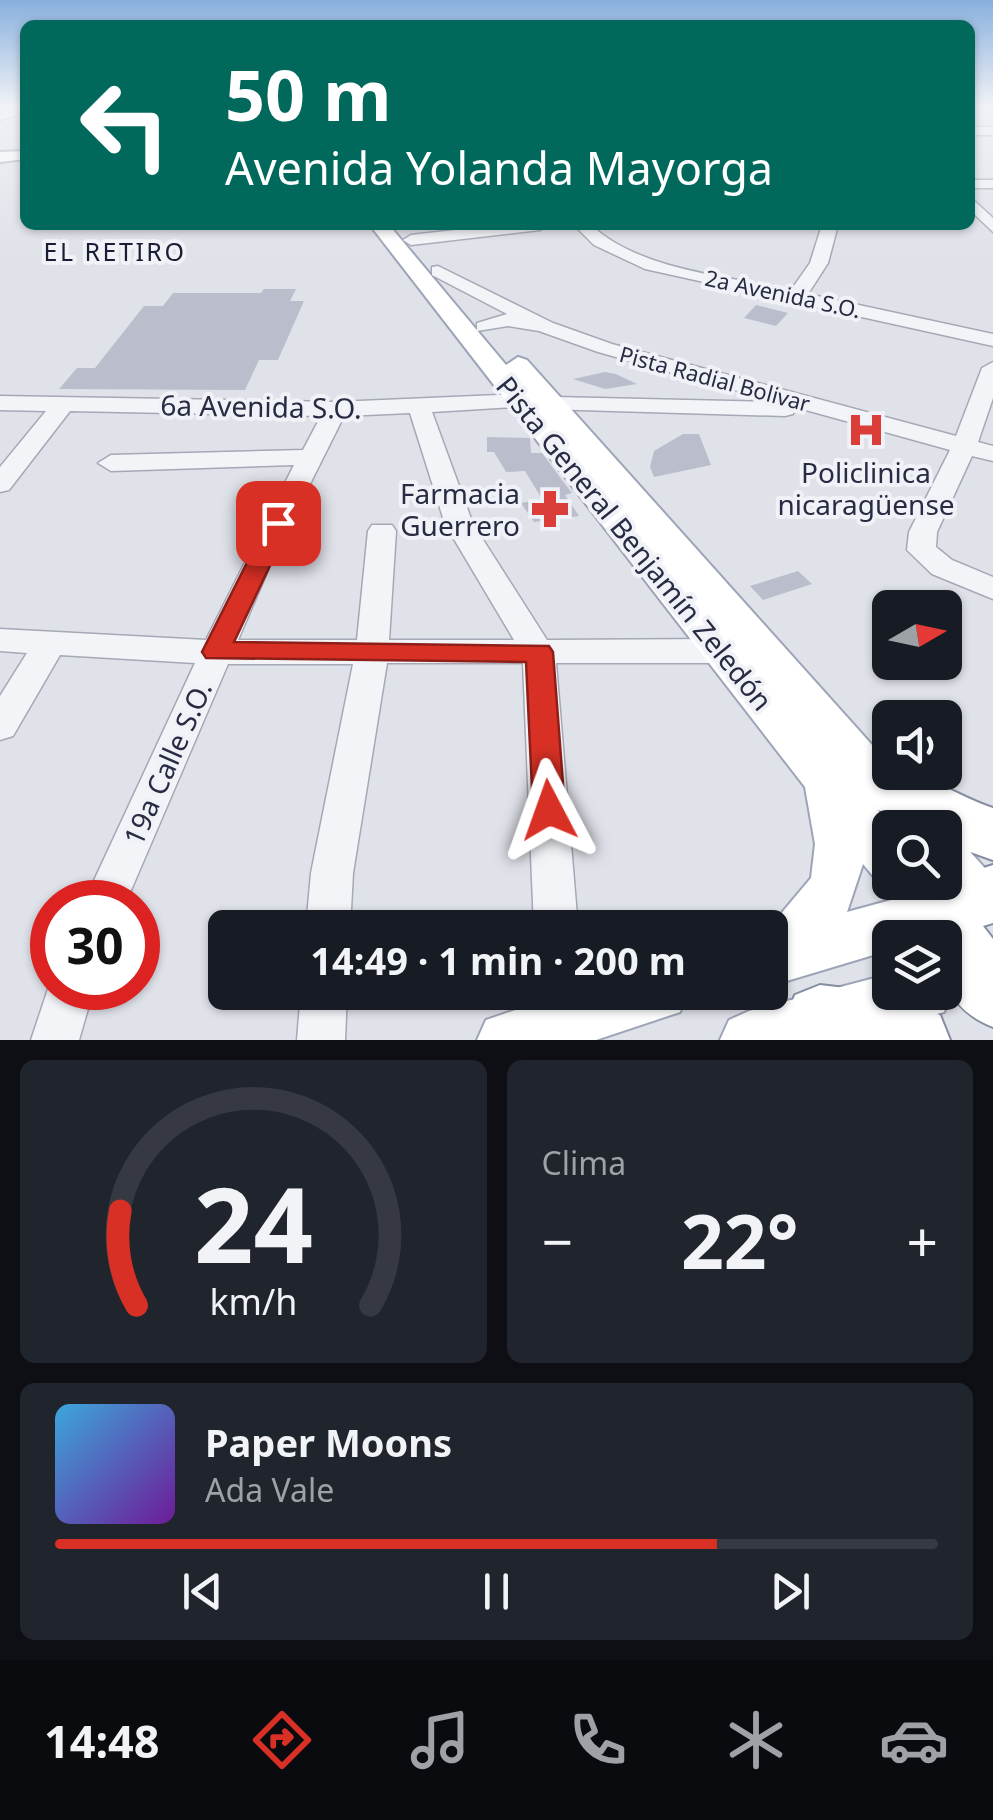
<!DOCTYPE html>
<html lang="es">
<meta charset="utf-8">
<style>
:root{--surface:#171b24;--page:#20242c;--text:#f1f3f6;--muted:#9ea1a6;--line:#363941;--accent:#d93025}
body{margin:0;font-family:"Noto Sans",sans-serif;background:var(--page);color:var(--text);height:100vh;display:flex;flex-direction:column;font-size:38px;white-space:nowrap}
*{box-sizing:border-box;margin:0}
p{font-size:32px;color:var(--muted)}
.icon{flex:none;width:55px;height:55px;fill:none;stroke:currentColor;stroke-width:2;stroke-linecap:round;stroke-linejoin:round}
.map{position:relative;height:1040px;overflow:hidden}
.details{display:flex;flex-direction:column;gap:20px;padding:20px;background:#0d0f14;flex:1}
.details>*{flex:none}
.guide{position:absolute;left:20px;top:20px;width:955px;height:210px;border-radius:15px;box-shadow:0 2px 8px #0004;background:#00695c;color:#fff;overflow:hidden}
.needle{width:65px;rotate:81deg}
.buttons{position:absolute;left:872px;top:590px;display:grid;gap:20px}
.buttons a{display:grid;place-items:center;width:90px;height:90px;border-radius:15px;background:var(--surface);box-shadow:0 2px 8px #0004;font-size:50px}
.speed{position:absolute;left:30px;top:880px;display:flex;gap:20px;font-size:50px;font-weight:700;text-align:center}
.speed>*{display:grid;place-content:center;width:130px;height:130px;border-radius:50%;background:var(--surface);box-shadow:0 2px 8px #0004;line-height:1}
.speed .limit{border:15px solid #d22;background:#fff;color:#111}
.pin{position:absolute;display:grid;place-items:center;width:85px;height:85px;color:#fff;margin:-42px;border-radius:20px;box-shadow:0 5px 15px #0006}
.me{position:absolute;width:110px;margin:-55px;rotate:356deg;stroke-linejoin:round;filter:drop-shadow(0 0 8px #0008)}
.turn{display:flex;align-items:center;gap:35px;height:210px;padding:0 40px;font-size:45px}
.turn .icon{width:130px;height:130px;stroke-width:2.5}
.turn b{display:block;font-size:70px;line-height:85px}
.big{font-size:75px;font-weight:700;line-height:1.1}
.details .widget{flex:1;display:flex;flex-direction:column;justify-content:center;gap:15px;min-width:0;padding:0 35px;border-radius:15px;background:var(--page)}
.details .dial{align-items:center;gap:0}
.dial svg{height:260px;overflow:visible;fill:none;stroke:var(--line);stroke-width:7;stroke-linecap:round;text-anchor:middle}
.dial text{fill:var(--text);stroke:none}
.song{display:flex;align-items:center;gap:30px}
.cover{width:120px;height:120px;border-radius:15px;background:linear-gradient(135deg,hsl(200 70% 55%),hsl(280 70% 35%))}
.played{height:10px;border-radius:5px;background:linear-gradient(90deg,var(--accent) 75%,var(--line) 75%)}
.keys{display:flex;justify-content:space-around;direction:ltr}
.heat{display:flex;justify-content:space-between;align-items:center;font-size:55px;direction:ltr}
.details .tiles{flex:1;display:grid;gap:20px;grid-template-columns:1fr 1fr}
.widget:last-child{grid-column:span 2}
.trip{position:absolute;left:208px;top:910px;width:580px;height:100px;border-radius:15px;background:var(--surface);box-shadow:0 2px 8px #0004;font-weight:700;line-height:100px;text-align:center}
.menu{display:flex;height:160px;justify-content:space-around;align-items:center;background:#090b0e;color:var(--muted)}
.menu .icon{width:70px;height:70px}
.menu .selected{color:var(--accent)}
.menu b{font-size:45px;color:var(--text)}
.map>svg:first-child{display:block}
</style>
<div class="map">
<svg width="993" height="1040" viewBox="0 0 993 1040">
<rect width="100%" height="100%" fill="#e0e2ea"/>
<path fill="#babdcb" d="M264,289H296L290,301H304L278,360H259L245,390L59,389L77,368H95L144,306H163L173,293H261Z
M756,305L788,313L776,326L744,318Z
M605,372L616,374L637,384L605,389L573,379Z
M683,434H699L711,465L654,477L650,467L654,451Z
M487,437L530,438L531,453H542L562,480L572,493L565,495L579,516L534,522L521,503L542,499L525,471L506,472L494,452H487Z
M798,571L812,584L763,600L750,586Z"/>
<g fill="none" stroke-linecap="round" stroke-linejoin="round">
<g stroke="#a5a8b5" stroke-width="3">
<path id="minor" d="M25,107V113L0,120V113Z
M970,127H993V135H970Z
M970,180H993V188H970Z
M970,197L993,218V232L970,210Z
M499,225H548L540,230L411,245L403,240L411,235Z
M574,225H591C641,271 727,276 791,290L810,263L822,225H838L828,263L808,294L993,334V346L645,269L594,245Z
M438,266L553,323L612,344L956,436L982,368L993,362V398L978,442L993,446V461L972,456L937,532L936,547L952,560L993,577V599L932,574L907,550L909,532L950,450L795,407L793,414L785,416L546,409L543,404L546,399L554,397L777,402L598,352L539,331L508,326L477,331V323L507,314L432,275V267Z
M521,394L529,396L532,401L529,406L432,412L473,524L547,640L722,639L734,643L738,651L734,659L722,663H556L578,928H534L523,663H387L353,873L350,928H306L311,873L353,664H228L126,902H84L195,663L60,655L13,736L0,740V696L27,653L0,651V629L206,640L294,465L111,471L98,463L111,455L303,450L321,416L70,411L9,490L0,492V467L46,411L0,410V396L336,402ZM410,413L445,524L514,640H389L396,531L392,525H372L368,531L357,640H238L274,556L344,416Z
M52,977V988H94L79,1040H31Z
M301,992H347L345,1040H297Z"/>
</g>
<g stroke="#9ea4b7" stroke-width="4">
<path id="major" d="M25,151V159L0,162V152Z
M370,225H389L506,365L518,357L527,360L890,765V772H897L911,794L904,808L888,813L878,810L893,828H890V882H945V837L962,843L993,877V916L979,922L956,908L958,913L950,930L932,938H890V950L770,986L769,928L811,878L815,844L805,787ZM863,864L873,876L884,880L891,900L847,912Z
M890,974V992H945V976L952,992L944,1012L851,1040H720L729,1020L749,1011Z
M568,992H687L680,1012L596,1040H477L486,1020Z"/>
</g>
<g stroke="#868ca2" stroke-width="4">
<path id="highway" d="M874,755L890,761V772C927,772 958,797 993,808V860L945,843V828H912L854,794L846,778L854,762Z
M993,865V923L983,926L993,939V1027C947,1008 945,983 945,938H912L900,913L910,892Z
M820,985L854,989L940,1015L950,1040H794L785,1020L795,995Z"/>
</g>
<use href="#minor" fill="#f3f4f8" fill-rule="evenodd"/>
<use href="#major" fill="#fff" fill-rule="evenodd"/>
<use href="#highway" fill="#fff" fill-rule="evenodd"/>
</g>
<linearGradient id="sky" x2="0" y2="1"><stop stop-color="#88b0de"/><stop offset="0.42" stop-color="#f1f2f6"/><stop offset="1" stop-color="#f1f2f6" stop-opacity="0"/></linearGradient>
<rect width="993" height="253" fill="url(#sky)"/>
<path fill="#d93025" stroke="#8d1f18" stroke-width="2.5" d="M278,516L290,523L234,642L549,646L553,652L565,810L560,820L549,824L538,820L533,810L526,662L206,658L202,652L267,523Z"/>
<defs>
<g id="hospital-bare" transform="scale(3)"><path d="M-5-5h3v3.5h4V-5h3V5h-3V1.5h-4V5h-3Z" fill="#db3d39" stroke="#f0f2f8" stroke-width="2.5" paint-order="stroke"/></g>
<g id="pharmacy-bare" transform="scale(3)"><path d="M-2-6h4v4h4v4h-4v4h-4v-4h-4v-4h4Z" fill="#db3d39" stroke="#f0f2f8" stroke-width="2.5" paint-order="stroke"/></g>
</defs>
<g fill-rule="evenodd">
<use href="#hospital-bare" x="866" y="430"/>
<use href="#pharmacy-bare" x="550" y="509"/>
</g>
<g text-anchor="middle" dominant-baseline="central" stroke-width="8" stroke-linejoin="round" paint-order="stroke">
<g font-size="22" fill="#272c43" stroke="#f0f2f8">
<text transform="translate(783 293) rotate(12)">2a Avenida S.O.</text>
<text transform="translate(715 378) rotate(15)">Pista Radial Bolivar</text>
</g>
<g font-size="25" letter-spacing="2.5" fill="#191e34" stroke="#f0f2f8">
<text x="115" y="251">EL RETIRO</text>
</g>
<g font-size="28" fill="#272c43" stroke="#f0f2f8">
<text transform="translate(261 406) rotate(1)">6a Avenida S.O.</text>
<text transform="translate(635 543) rotate(51)">Pista General Benjamín Zeledón</text>
<text transform="translate(167 763) rotate(-66)">19a Calle S.O.</text>
</g>
<g font-size="28" fill="#272c43" stroke="#f0f2f8">
<text x="866" y="472">Policlinica<tspan x="866" dy="32">nicaragüense</tspan></text>
<text x="520" y="493" text-anchor="end">Farmacia<tspan x="520" dy="32">Guerrero</tspan></text>
</g>
</g>
</svg>
<div class="buttons">
<a><svg class="needle" viewBox="-14 -14 28 28"><path d="M0-13l5 13h-10z" fill="#e53935"/><path d="M0 13l5-13h-10z" fill="#9ea1a6"/></svg></a>
<a><svg class="icon" aria-label="sound" viewBox="0 0 24 24"><path d="M4 9h4l5-4v14l-5-4H4zM17 9q2 3 0 6"/></svg></a>
<a><svg class="icon" aria-label="search" viewBox="0 0 24 24"><circle cx="10" cy="10" r="6"/><path d="M15 15l6 6"/></svg></a>
<a><svg class="icon" aria-label="layers" viewBox="0 0 24 24"><path d="M12 4l9 5-9 5-9-5zM3 14l9 5 9-5"/></svg></a>
</div>
<div class="speed"><div class="limit">30</div></div>
<div class="pin" style="left:278px;top:523px;background:#d93025"><svg class="icon" aria-label="arrive" viewBox="0 0 24 24"><path d="M6 21V4h12l-3 4 3 4H6"/></svg></div>
<svg class="me" style="left:549px;top:810px" viewBox="-20 -20 40 40"><path d="M0-17L14 15 0 8-14 15z" fill="#d93025" stroke="#fff" stroke-width="4"/></svg>
<div class="trip">14:49 · 1 min · 200 m</div>
<div class="guide">
<div class="turn"><svg class="icon" aria-label="left" viewBox="0 0 24 24"><path d="M17 20v-9H6M10 6l-5 5 5 5"/></svg><div><b>50 m</b>Avenida Yolanda Mayorga</div></div>
</div>
</div>
<section class="details">
<div class="tiles">
<div class="widget dial"><svg viewBox="0 0 100 80">
<path d="M14 69A42 42 0 1 1 86 69"/>
<path d="M14 69A42 42 0 0 1 9 40" stroke="#d93025"/>
<text x="50" y="56" font-size="32" font-weight="700">24</text>
<text x="50" y="72" font-size="11">km/h</text>
</svg></div>
<div class="widget"><p>Clima</p>
<div class="heat"><a>−</a><b class="big">22°</b><a>+</a></div>
</div>
<div class="widget">
<div class="song"><i class="cover"></i><div><b>Paper Moons</b><p>Ada Vale</p></div></div>
<div class="played"></div>
<div class="keys"><svg class="icon" aria-label="previous" viewBox="0 0 24 24"><path d="M18 5L8 12l10 7zM5 5v14"/></svg><svg class="icon" aria-label="pause" viewBox="0 0 24 24"><path d="M8 5v14M16 5v14"/></svg><svg class="icon" aria-label="next" viewBox="0 0 24 24"><path d="M6 5l10 7-10 7zM19 5v14"/></svg></div>
</div>
</div>
</section>
<nav class="menu">
<b>14:48</b>
<svg class="icon selected" aria-label="directions" viewBox="0 0 24 24"><path d="M12 3l9 9-9 9-9-9zM9 14v-3h6M13 9l2 2-2 2"/></svg>
<svg class="icon" aria-label="music" viewBox="0 0 24 24"><path d="M9 18V5l10-2v13"/><circle cx="6" cy="18" r="3"/><circle cx="16" cy="16" r="3"/></svg>
<svg class="icon" aria-label="phone" viewBox="0 0 24 24"><path d="M5 4h4l2 5-3 2q2 4 5 5l2-3 5 2v4C11 20 4 13 5 4z"/></svg>
<svg class="icon" aria-label="climate" viewBox="0 0 24 24"><path d="M12 3v18M4 7l16 10M4 17L20 7"/></svg>
<svg class="icon" aria-label="car" viewBox="0 0 24 24"><path d="M5 17H2v-5l4-1 3-4h7l3 4 3 1v5h-3M9 17h6M6 11h13"/><circle cx="7" cy="17" r="2"/><circle cx="17" cy="17" r="2"/></svg>
</nav>
